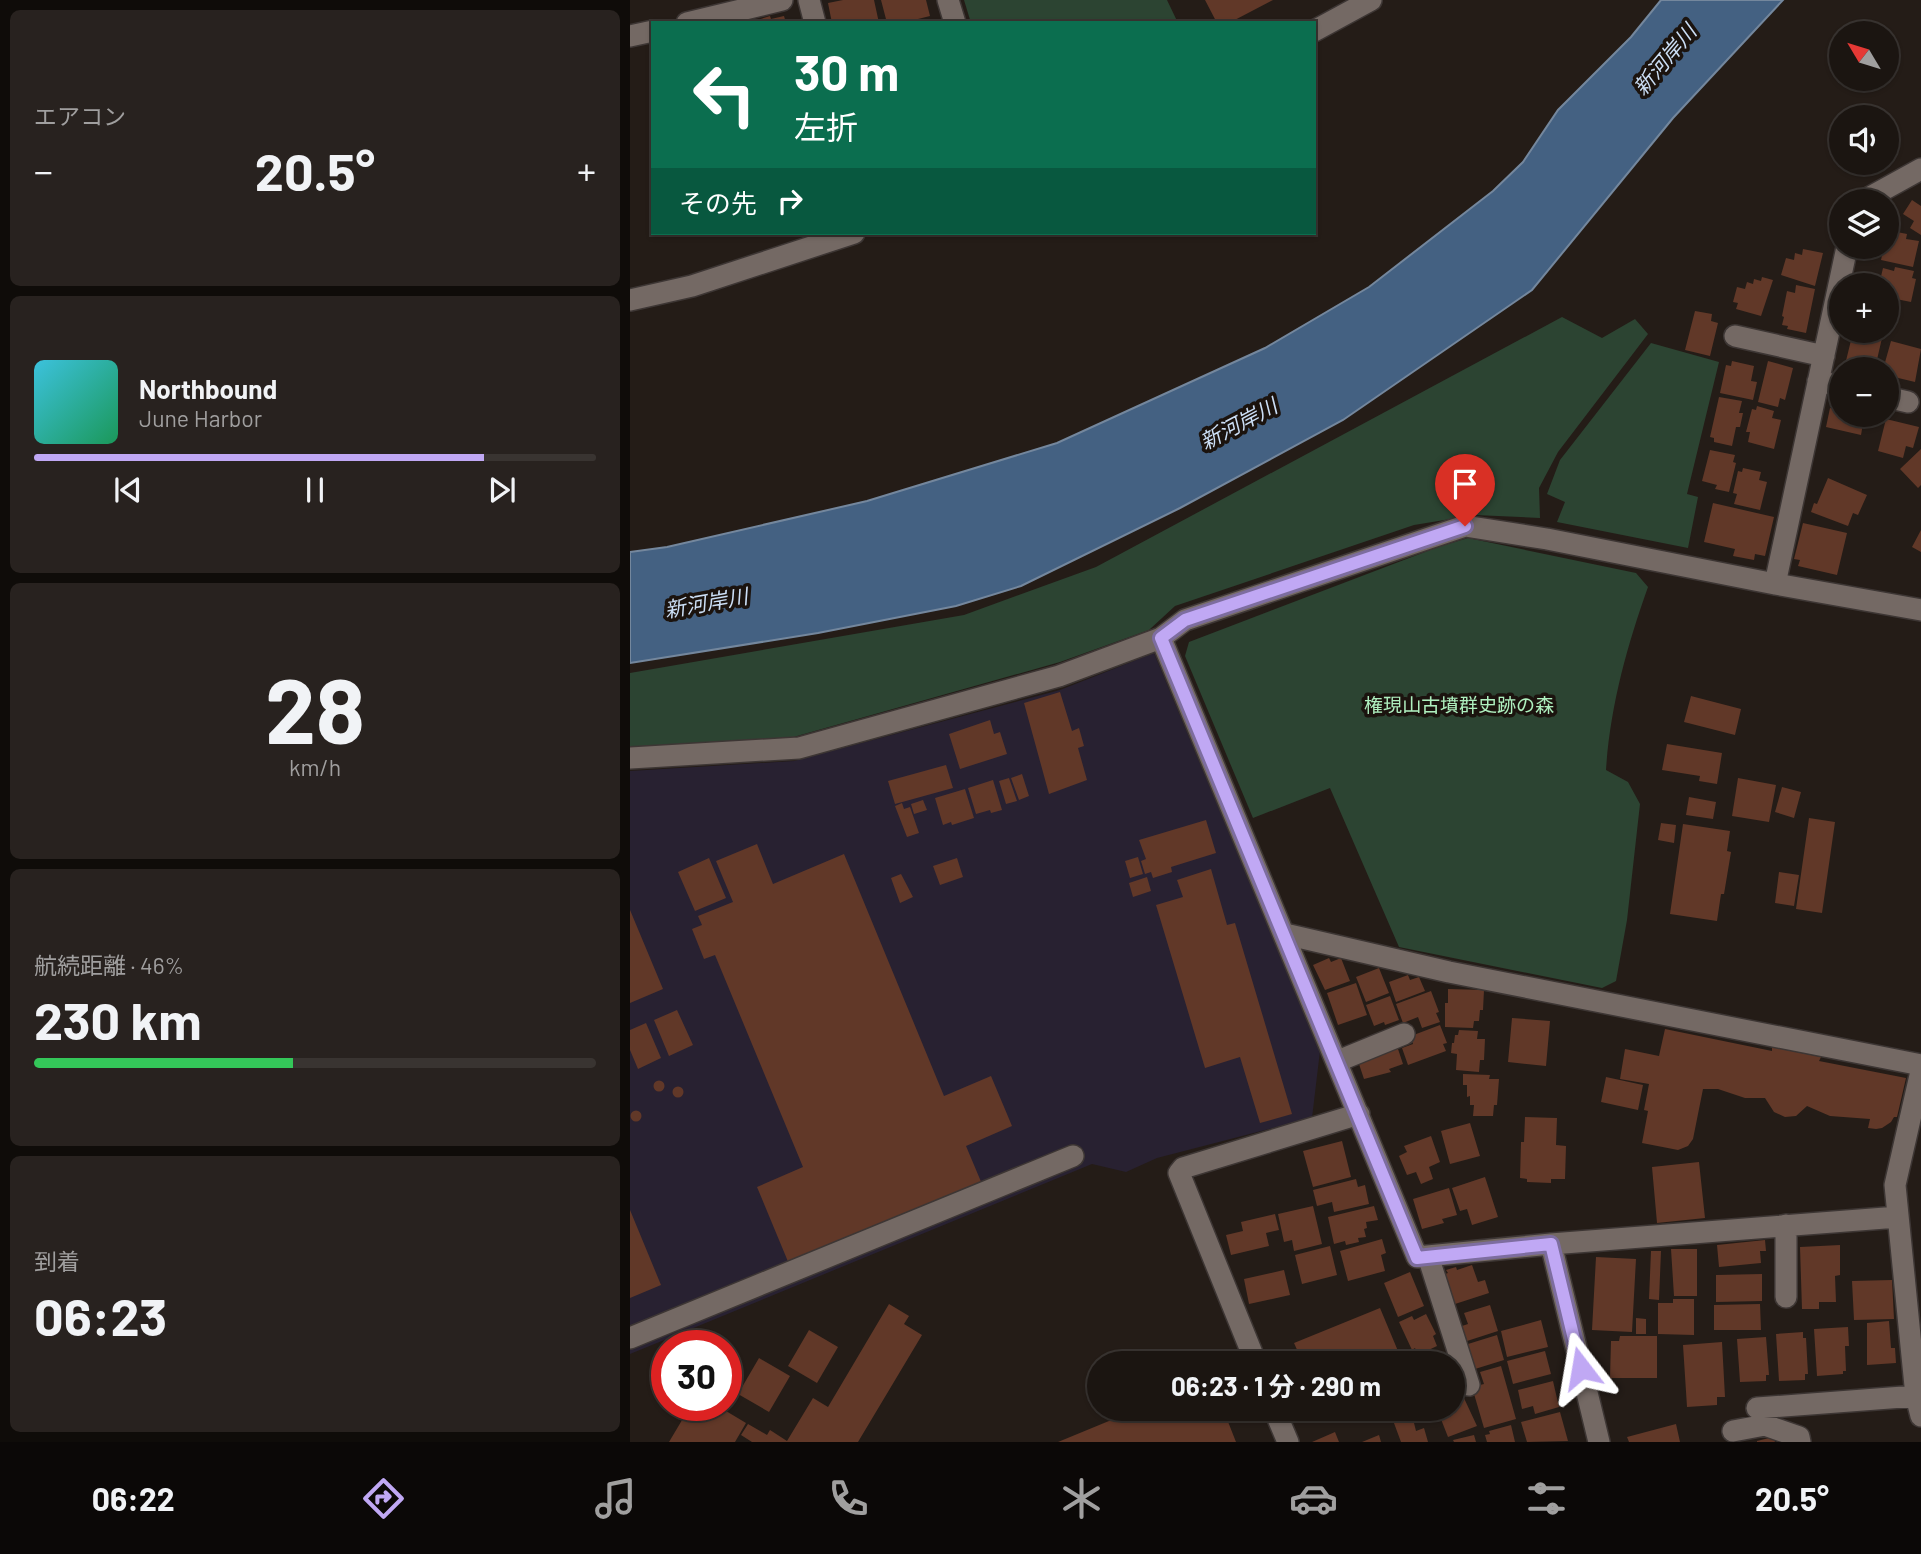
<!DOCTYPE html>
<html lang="ja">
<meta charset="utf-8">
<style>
:root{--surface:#1b1511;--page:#28221f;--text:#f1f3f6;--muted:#a09f9f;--line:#393431;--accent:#c0a8f4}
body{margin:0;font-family:Barlow,"Noto Sans JP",sans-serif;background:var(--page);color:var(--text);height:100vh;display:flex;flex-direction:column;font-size:26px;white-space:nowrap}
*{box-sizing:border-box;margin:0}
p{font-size:23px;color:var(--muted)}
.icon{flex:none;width:38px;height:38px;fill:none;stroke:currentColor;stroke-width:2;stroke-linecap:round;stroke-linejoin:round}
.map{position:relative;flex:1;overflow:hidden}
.sheet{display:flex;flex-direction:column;gap:10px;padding:10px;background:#0f0c09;width:630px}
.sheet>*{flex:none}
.top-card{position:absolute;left:21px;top:21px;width:665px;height:214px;border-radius:0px;box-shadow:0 2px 5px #0004,0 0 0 2px var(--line);background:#0b6e4f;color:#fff;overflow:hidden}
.needle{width:46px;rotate:308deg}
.buttons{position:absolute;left:1199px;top:21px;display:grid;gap:14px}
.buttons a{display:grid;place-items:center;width:70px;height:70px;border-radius:50%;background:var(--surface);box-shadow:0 2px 5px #0004,0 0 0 2px var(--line);font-size:35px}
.speed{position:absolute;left:21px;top:1330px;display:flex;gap:14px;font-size:35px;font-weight:700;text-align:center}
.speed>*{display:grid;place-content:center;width:91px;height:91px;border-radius:50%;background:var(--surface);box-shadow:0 2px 5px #0004,0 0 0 2px var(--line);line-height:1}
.speed .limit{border:10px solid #d22;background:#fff;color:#111}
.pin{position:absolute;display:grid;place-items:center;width:60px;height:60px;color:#fff;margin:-72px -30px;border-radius:50% 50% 50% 0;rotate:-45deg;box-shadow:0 0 7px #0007}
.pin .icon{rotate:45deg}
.me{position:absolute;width:77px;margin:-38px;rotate:346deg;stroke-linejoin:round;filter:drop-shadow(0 0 5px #0008)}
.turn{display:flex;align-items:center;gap:24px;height:147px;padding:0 28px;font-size:32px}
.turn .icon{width:91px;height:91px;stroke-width:2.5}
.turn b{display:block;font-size:49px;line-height:60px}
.then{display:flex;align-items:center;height:66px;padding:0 28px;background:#0003;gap:14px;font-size:26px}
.big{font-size:52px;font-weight:700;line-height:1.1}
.sheet .card{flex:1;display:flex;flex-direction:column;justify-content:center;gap:10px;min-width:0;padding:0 24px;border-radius:10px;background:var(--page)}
.sheet .dial{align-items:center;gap:0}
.dial b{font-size:91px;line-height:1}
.song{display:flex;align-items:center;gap:21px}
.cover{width:84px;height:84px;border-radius:10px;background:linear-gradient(135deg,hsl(190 70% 55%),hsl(150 70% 35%))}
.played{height:7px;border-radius:4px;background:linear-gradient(90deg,var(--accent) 80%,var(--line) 80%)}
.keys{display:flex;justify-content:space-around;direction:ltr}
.heat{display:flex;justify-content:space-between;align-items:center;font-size:38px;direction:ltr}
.charge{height:10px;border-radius:5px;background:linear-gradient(90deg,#34c759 46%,var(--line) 0)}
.trip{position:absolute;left:457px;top:1351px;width:378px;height:70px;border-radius:35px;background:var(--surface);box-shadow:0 2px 5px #0004,0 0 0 2px var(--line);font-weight:700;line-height:70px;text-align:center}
.dock{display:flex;height:112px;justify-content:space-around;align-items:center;background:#0b0807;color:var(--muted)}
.dock .icon{width:49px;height:49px}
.dock .current{color:var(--accent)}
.dock b{font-size:32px;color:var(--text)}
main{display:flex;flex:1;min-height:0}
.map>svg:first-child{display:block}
</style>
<main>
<section class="sheet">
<div class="card"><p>エアコン</p>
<div class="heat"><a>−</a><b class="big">20.5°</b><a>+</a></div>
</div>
<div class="card">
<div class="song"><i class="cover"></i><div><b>Northbound</b><p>June Harbor</p></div></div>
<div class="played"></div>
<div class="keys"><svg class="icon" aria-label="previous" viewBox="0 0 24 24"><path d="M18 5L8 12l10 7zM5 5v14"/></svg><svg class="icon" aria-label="pause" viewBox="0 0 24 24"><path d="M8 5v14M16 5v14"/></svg><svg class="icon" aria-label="next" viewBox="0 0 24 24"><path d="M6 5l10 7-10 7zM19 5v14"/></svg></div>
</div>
<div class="card dial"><b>28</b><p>km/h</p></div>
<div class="card"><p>航続距離 · 46%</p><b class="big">230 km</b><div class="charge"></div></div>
<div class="card"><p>到着</p><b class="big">06:23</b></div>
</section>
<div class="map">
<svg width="1291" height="1442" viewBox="0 0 1291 1442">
<rect width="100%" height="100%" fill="#241c17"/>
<path fill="#282131" d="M524,653L690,1051L682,1118L527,1158L496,1172L462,1164L0,1354V771L164,761L430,690Z"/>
<path fill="#2c4432" d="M334,0H537L548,23H341Z
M932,317L972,338L1005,319L1018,334L928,452L909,488L910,518L845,515L784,525L545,606L519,630L430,662L160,738L0,749V673L334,615L466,567Z
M1021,343L1089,362L1057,494L1068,497L1058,548L927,522L935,502L917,494L930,460Z
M838,538L1006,573L1018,587C997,646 980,707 976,770L998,782L1010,804L997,920L986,981L972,988L769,947L700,788L623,818L555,656L559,642L808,547Z"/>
<path fill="#446182" stroke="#74879d" stroke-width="2" d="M1031,0H1153L1043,118L902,290L713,420L550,508L391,586L326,606L188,633L0,663V552L37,547L237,501L427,443L635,348L739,287L863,191L893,162L928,110L1001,37Z"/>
<path fill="#613828" d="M213,0H244L249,23H202L198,3Z
M251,0H296L300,16L272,23H257Z
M575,0H643L599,23H587Z
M140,16L141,19L154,16L156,23H118Z
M1282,200L1291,206V235L1280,228L1284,221L1273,214Z
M1257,230L1277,234L1276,239L1289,241L1283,267L1251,260L1254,247H1256Z
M1173,249L1193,253L1185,286L1151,275L1156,258L1164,260L1165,253L1172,255Z
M1265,267L1284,271L1282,278L1286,279L1281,302L1256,297V285H1249L1253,268L1264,271Z
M1132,277L1143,280L1131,316L1106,309L1108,303L1103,302L1107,287L1115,289L1117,282L1123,284L1124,279L1131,281Z
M1166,285L1185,289L1176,333L1157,329L1158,326L1152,325L1154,317L1152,316L1157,291L1165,293Z
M1256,302L1263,304L1257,328H1256Z
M1065,311L1082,314L1081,321L1088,323L1080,356L1055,350Z
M1223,332L1252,338L1246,364L1239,362L1237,369H1214Z
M1261,341L1291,349L1285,382L1260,376L1261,368L1254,366Z
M1102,361L1124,366L1121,381L1127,382L1123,400L1090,393L1096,365L1101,366Z
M1138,361L1163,368L1155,400L1150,398L1148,407L1128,402Z
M1089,397L1112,401L1109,413H1113L1110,427H1106L1102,446L1084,442V438L1080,437Z
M1127,406L1144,411L1142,418L1151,420L1144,449L1118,442L1120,432H1116L1122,409L1126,410Z
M1200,408L1211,410V415H1242L1239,425L1233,424L1231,435L1196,427Z
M1256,419L1289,427L1283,448L1276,446L1273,458L1248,451Z
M1291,449V485L1288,488L1270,469Z
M1080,450L1105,455L1103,462L1106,463L1099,492L1085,489L1087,485L1072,481Z
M1113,468L1131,472L1129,480L1137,482L1130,510L1104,504L1107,494L1103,493L1108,471L1112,472Z
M1198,478L1237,495L1228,515L1223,513L1218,526L1181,512L1184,503L1187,504Z
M1083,503L1144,517L1135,556L1125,554L1124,560L1103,556L1105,549L1074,542Z
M1173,523L1217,533L1207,575L1168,566L1170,560L1164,559Z
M1291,530V552L1282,547Z
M430,692L442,731L449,728L454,746L448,748L457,780L419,794L394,703Z
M1061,696L1111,709L1105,735L1054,722Z
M360,720L364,734L370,732L377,754L330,769L319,734Z
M1037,744L1092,753L1087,784L1069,781L1070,776L1032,770Z
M316,765L323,788L265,804L258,781Z
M392,774L399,796L389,800L381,778Z
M379,778L387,801L376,804L369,781Z
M1108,778L1146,785L1139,822L1102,816Z
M363,780L372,810L361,813L360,810L346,814L338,788Z
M1152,787L1171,792L1164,818L1145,812Z
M335,789L344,818L322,825L321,822L313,825L305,798Z
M1059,797L1086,802L1083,819L1056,815Z
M293,800L297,810L284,814L281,804Z
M272,803L274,809L280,807L289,833L277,837L265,806Z
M1179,818L1205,822L1192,913L1166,909Z
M576,820L586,853L541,867L542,872L523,878L521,872L515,874L511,861L516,859L509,840Z
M1031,823L1046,825L1044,843L1028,840Z
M1053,824L1100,831L1097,851L1101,852L1094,894H1091L1087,921L1040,914Z
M127,844L143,884L214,854L314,1096L361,1076L382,1126L336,1146L352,1184L159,1264L127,1187L173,1167L85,955L74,959L62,929L72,925L68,916L103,902L86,861Z
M508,857L513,874L500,878L495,861Z
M79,858L96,898L65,911L48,872Z
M327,858L333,877L310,885L303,866Z
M581,869L597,925L605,923L662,1114L630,1123L610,1057L575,1068L526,905L553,897L547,880Z
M1149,872L1169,875L1164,906L1145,903Z
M271,874L283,897L270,903L261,878Z
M517,877L521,891L503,897L499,883Z
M0,910L33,989L0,1003Z
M699,958L701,962L711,958L720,981L695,990L683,965Z
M749,968L759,993L736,1002L726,977Z
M778,975L780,980L789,977L795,991L766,1002L759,982Z
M726,983L737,1015L708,1025L697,993Z
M818,989L854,990L853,1010H850L849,1021H844L843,1028L815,1027V1003H818Z
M801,991L809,1012L806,1013L810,1022L792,1028L788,1017L773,1023L766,1004Z
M760,996L769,1020L755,1025L754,1022L744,1026L736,1005Z
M47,1010L63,1045L39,1056L24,1020Z
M882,1018L920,1021L916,1066L878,1062Z
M16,1023L31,1058L8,1069L0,1050V1030Z
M810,1025L817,1043L813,1044L816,1051L778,1065L772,1048L783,1044L781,1036Z
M1035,1029L1142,1051V1047L1191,1057L1189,1061L1276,1078L1267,1117H1264L1261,1122L1252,1128L1246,1129L1238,1128L1240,1119L1200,1116L1177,1106L1166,1116L1155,1117L1144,1112L1135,1098H1115L1088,1089H1073L1063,1139L1058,1146L1048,1150L1012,1143L1018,1111L1014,1110L1019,1084L990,1079L995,1049L1029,1056Z
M829,1030L848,1031L847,1039H855L854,1060H850L849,1072L826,1070L827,1054L821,1053L822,1043H824L825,1035H828Z
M767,1046L773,1064L759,1069L761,1072L734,1079L729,1064L732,1063L731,1060Z
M833,1074L860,1075L859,1079H869L867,1105H864L863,1116H843L844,1105H840V1096L837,1097V1085H833Z
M976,1077L1013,1085L1008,1110L971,1102Z
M23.5 1086a5.5 5.5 0 1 1 11 0a5.5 5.5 0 1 1-11 0Z
M42.5 1092a5.5 5.5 0 1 1 11 0a5.5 5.5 0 1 1-11 0Z
M0.5 1116a5.5 5.5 0 1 1 11 0a5.5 5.5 0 1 1-11 0Z
M895,1117L927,1118L926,1145L936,1146L935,1179H921V1183L897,1182V1179L890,1178L891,1142H894Z
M840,1123L850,1156L820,1164L811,1131Z
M801,1136L810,1162L799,1167L803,1179L791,1184L786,1172L777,1175L769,1156L777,1152L774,1146Z
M712,1141L721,1177L683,1187L673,1151Z
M1069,1162L1075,1218L1027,1223L1022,1167Z
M855,1177L868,1217L842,1225L837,1209L830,1211L822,1188Z
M726,1179L728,1187L735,1185L739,1204L704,1212L702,1202L687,1206L683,1190Z
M819,1188L827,1215L812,1219L814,1223L792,1229L783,1199Z
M683,1206L692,1244L664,1251L662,1240L654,1242L648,1214Z
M744,1206L748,1220L736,1222L737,1228L734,1229L736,1237L728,1238L729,1242L716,1245L715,1241L704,1244L698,1217Z
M0,1210L31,1285L0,1298Z
M645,1214L649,1230L636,1233L639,1246L601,1255L596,1235L613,1231L611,1222Z
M752,1239L756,1253L751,1255L755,1271L718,1281L710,1251Z
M1135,1240L1136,1251H1130L1131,1263L1089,1267L1087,1245Z
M1210,1245V1275L1205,1276L1206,1302H1189V1309H1172L1170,1247Z
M700,1246L707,1275L672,1284L665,1255Z
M1041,1249H1067V1296H1044Z
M1021,1251H1031L1029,1300L1019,1299Z
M966,1257L1006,1259L1002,1332L962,1330Z
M842,1265L848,1282L855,1280L859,1293L825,1304L815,1274L818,1273L816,1270L826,1267L827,1270Z
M654,1270L660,1295L619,1304L614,1279Z
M780,1272L794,1306L768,1317L754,1283Z
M1132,1274V1301L1086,1302V1275Z
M1262,1280L1264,1319L1224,1320L1222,1281Z
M1043,1299H1064V1335L1028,1334V1303H1043Z
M259,1304L279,1316L274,1324L292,1335L228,1442H122L111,1435L118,1424L137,1435L140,1430L157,1441L183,1398L198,1407Z
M1130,1304L1131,1330H1084V1305Z
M860,1305L868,1331L837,1341L832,1326L838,1324L834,1313Z
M750,1308L773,1363H673L664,1343Z
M796,1314L806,1334L803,1336L807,1346L788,1355L785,1348L782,1350L769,1322L782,1316L784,1320Z
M1006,1318L1016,1319V1334H1006Z
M911,1320L918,1347L877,1357L871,1331Z
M1259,1321L1261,1348H1265L1266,1363L1237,1365V1323Z
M1218,1327L1219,1346H1215L1216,1371H1213V1374L1187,1376L1184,1329Z
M179,1330L208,1347L187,1383L158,1366Z
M1173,1332V1338H1176L1178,1374H1175V1380L1149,1381L1146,1334Z
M867,1335L874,1360L845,1369L838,1344Z
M990,1336H1027V1378H980L981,1341H989Z
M1136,1337L1139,1375H1136V1381L1110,1382L1107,1339Z
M1092,1342L1095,1397H1087V1405L1057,1407L1053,1345Z
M808,1350L813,1363H786L785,1360Z
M915,1351L921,1374L883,1384L877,1361Z
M129,1358L160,1376L139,1412L108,1394Z
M871,1366L886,1419L854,1428L842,1387L854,1384L850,1372Z
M923,1381L929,1407L905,1414L903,1406L892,1409L888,1390Z
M822,1390L826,1398L833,1396L847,1426L818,1437L807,1409H822Z
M61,1405H86L116,1423L105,1442H39Z
M508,1409H593L606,1442H428Z
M778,1409H782L787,1422L784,1423L786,1431L794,1428L798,1442H771L761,1415Z
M930,1412L938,1441L897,1442L891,1422Z
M1046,1424L1050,1442H999L997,1437Z
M881,1425L885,1442H857L855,1435L860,1434L859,1431Z
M705,1432L709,1442H682Z
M749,1435L751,1442H732Z
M844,1435L846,1442H824L823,1440Z
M1143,1437L1145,1442H1127V1441Z"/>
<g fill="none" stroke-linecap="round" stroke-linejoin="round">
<g stroke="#3d3634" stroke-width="24">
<path id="minor" d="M179,0L185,23
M318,0L325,23
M57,23L152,0
M684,31L741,0
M0,36L23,31
M1233,201L1291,169
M0,300L62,286L224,233
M1105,336L1194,356
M1188,381L1211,386
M1256,397L1278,402
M1145,584L1217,247
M531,638L787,1257L921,1244L1268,1217
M0,758L169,748L429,676L531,638L555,620L835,526L917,539L1145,584L1291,610
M655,934L819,972L1291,1065
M708,1061L774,1034
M1291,1071L1265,1185L1286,1396L1291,1416
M1156,1225V1297
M921,1244L969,1442
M798,1256L839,1385
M0,1338L443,1156
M626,1363L549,1173L553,1168L729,1114
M1127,1408L1286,1396
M644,1409L658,1442
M1103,1431L1135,1425L1169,1437L1170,1442"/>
</g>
<use href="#minor" stroke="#746964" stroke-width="21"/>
</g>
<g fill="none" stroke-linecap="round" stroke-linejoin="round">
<g stroke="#7d6d9f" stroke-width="18">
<path id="route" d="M835,526L555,620L531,638L787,1258L921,1244L951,1368"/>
</g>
<use href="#route" stroke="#c0a8f4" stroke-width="12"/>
</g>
<g text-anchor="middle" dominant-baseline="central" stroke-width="7" stroke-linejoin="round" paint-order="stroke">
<g font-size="19" fill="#aff0bf" stroke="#1b130e">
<text x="829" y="704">権現山古墳群史跡の森</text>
</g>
<g font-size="21" font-style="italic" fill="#ccdff6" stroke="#1b130e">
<text transform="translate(1034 59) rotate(-50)">新河岸川</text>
<text transform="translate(608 423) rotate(-28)">新河岸川</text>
<text transform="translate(76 602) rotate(-10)">新河岸川</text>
</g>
</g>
</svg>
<div class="buttons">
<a><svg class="needle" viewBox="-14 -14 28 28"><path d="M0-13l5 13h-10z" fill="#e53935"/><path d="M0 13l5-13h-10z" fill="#a09f9f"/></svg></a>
<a><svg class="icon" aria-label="sound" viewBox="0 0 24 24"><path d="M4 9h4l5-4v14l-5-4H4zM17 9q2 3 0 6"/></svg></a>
<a><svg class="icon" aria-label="layers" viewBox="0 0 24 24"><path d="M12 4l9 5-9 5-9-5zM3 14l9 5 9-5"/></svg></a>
<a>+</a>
<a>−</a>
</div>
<div class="speed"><div class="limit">30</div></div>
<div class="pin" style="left:835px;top:526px;background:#d93025"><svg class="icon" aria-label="arrive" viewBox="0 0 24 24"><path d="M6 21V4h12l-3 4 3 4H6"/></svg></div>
<svg class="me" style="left:951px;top:1368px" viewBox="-20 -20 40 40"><path d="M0-17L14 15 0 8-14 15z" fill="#c0a8f4" stroke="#fff" stroke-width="4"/></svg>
<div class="trip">06:23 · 1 分 · 290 m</div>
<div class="top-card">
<div class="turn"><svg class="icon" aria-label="left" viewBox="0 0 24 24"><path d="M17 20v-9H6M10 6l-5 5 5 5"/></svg><div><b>30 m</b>左折</div></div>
<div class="then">その先<svg class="icon" aria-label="right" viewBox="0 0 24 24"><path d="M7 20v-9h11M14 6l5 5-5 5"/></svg></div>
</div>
</div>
</main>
<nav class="dock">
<b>06:22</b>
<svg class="icon current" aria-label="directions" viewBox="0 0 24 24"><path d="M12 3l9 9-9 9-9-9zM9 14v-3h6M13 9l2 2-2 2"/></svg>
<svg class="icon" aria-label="music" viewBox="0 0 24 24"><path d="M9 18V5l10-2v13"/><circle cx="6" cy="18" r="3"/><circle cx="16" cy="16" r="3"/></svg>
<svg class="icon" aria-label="phone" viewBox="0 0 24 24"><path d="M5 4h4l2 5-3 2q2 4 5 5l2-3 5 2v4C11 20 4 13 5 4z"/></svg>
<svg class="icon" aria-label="climate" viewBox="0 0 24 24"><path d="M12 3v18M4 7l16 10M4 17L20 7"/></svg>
<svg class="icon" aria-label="car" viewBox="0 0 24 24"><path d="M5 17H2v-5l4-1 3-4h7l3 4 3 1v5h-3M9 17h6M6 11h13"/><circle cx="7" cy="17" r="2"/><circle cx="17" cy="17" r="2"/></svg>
<svg class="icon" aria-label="filters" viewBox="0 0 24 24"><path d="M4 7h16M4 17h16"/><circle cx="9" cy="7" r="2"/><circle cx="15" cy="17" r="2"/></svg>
<b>20.5°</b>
</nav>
